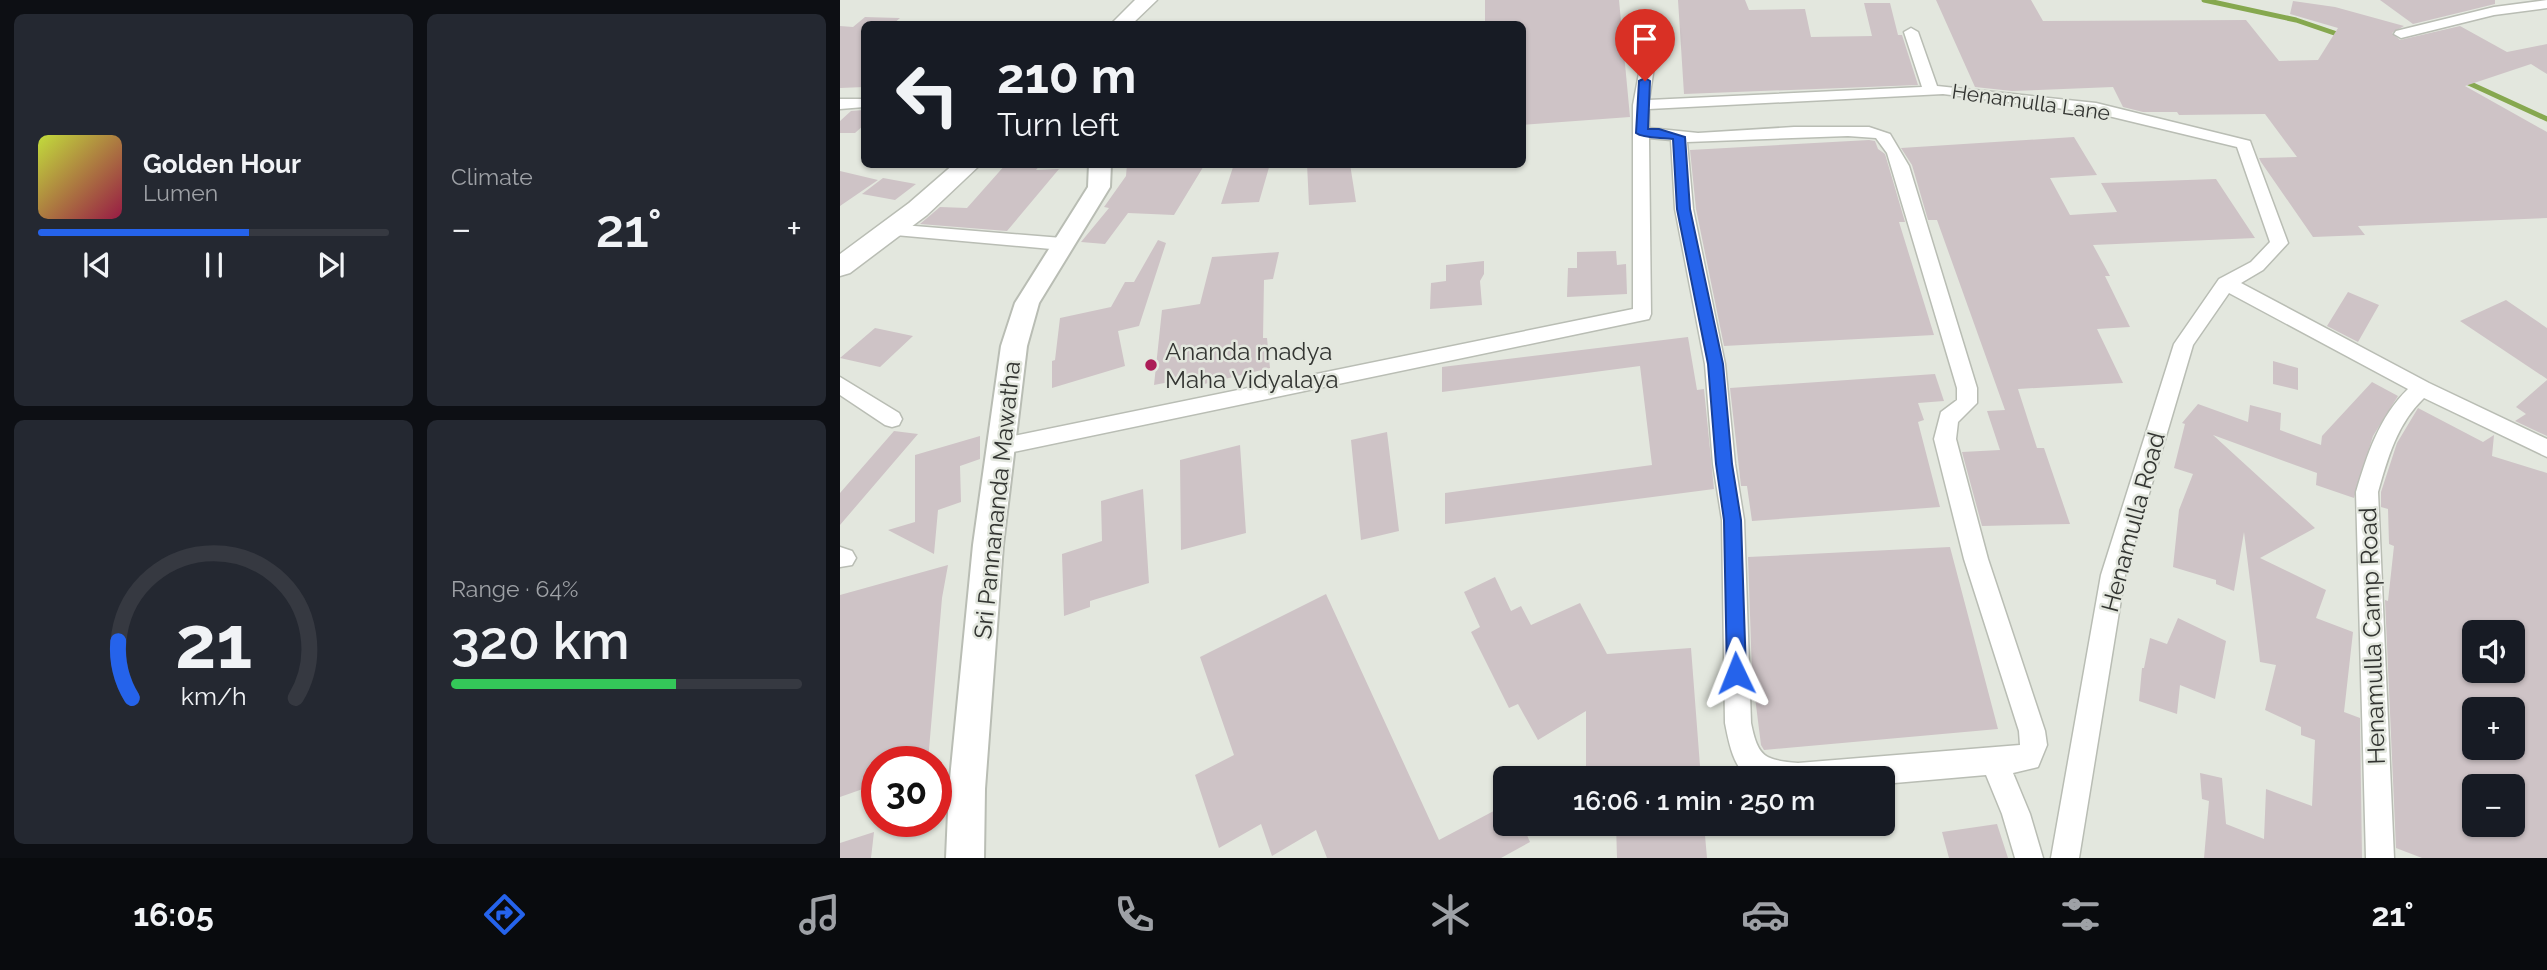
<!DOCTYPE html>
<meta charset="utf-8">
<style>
:root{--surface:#171b24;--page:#242831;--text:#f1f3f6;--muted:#9ea1a6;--line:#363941;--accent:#2563eb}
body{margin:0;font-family:Raleway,sans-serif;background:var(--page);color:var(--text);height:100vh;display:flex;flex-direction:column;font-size:26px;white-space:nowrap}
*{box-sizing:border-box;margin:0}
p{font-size:23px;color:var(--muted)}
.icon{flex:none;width:38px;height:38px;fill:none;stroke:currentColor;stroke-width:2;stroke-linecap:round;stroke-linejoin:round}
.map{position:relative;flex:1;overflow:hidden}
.panel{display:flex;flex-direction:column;gap:14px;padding:14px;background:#0d0f14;width:840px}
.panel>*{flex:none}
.guide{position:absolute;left:21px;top:21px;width:665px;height:147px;border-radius:10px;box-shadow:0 2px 5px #0004;background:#171b24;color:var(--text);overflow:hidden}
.controls{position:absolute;left:1622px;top:620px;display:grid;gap:14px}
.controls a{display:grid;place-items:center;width:63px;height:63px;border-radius:10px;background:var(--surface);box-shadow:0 2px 5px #0004;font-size:35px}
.speed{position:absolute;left:21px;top:746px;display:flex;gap:14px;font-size:35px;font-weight:700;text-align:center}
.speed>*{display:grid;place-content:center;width:91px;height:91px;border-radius:50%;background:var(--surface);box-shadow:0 2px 5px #0004;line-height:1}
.speed .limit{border:10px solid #d22;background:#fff;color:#111}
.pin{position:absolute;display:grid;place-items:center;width:60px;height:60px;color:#fff;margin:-72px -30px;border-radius:50% 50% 50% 0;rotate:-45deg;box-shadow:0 0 7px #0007}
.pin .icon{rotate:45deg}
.me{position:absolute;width:77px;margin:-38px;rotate:358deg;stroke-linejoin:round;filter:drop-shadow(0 0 5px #0008)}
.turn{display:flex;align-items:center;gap:24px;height:147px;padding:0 21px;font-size:32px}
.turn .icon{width:91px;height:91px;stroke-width:2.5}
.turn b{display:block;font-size:49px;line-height:60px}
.big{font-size:52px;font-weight:600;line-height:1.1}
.panel .widget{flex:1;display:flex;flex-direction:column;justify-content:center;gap:10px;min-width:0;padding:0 24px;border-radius:10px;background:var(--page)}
.panel .dial{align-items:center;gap:0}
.dial svg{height:182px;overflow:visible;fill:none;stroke:var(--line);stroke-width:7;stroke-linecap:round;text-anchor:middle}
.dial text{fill:var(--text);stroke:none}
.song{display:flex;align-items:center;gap:21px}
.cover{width:84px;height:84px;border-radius:10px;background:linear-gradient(135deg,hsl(70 70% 55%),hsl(340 70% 35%))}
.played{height:7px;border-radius:4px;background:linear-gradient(90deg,var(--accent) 60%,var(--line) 60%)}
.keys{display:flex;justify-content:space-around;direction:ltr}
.heat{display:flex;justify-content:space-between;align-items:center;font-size:38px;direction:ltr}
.charge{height:10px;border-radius:5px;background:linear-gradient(90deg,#34c759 64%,var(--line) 0)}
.panel .tiles{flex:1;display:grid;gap:14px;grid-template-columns:repeat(2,1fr)}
.trip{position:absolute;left:653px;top:766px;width:402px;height:70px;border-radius:10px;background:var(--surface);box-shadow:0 2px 5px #0004;font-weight:600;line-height:70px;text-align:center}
.tabs{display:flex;height:112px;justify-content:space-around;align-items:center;background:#090b0e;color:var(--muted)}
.tabs .icon{width:49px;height:49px}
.tabs .current{color:var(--accent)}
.tabs b{font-size:32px;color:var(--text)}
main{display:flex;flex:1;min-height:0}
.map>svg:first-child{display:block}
</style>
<main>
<section class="panel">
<div class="tiles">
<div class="widget">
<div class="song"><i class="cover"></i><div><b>Golden Hour</b><p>Lumen</p></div></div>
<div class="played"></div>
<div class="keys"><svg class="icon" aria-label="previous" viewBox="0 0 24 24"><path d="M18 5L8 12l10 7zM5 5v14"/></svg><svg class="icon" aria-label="pause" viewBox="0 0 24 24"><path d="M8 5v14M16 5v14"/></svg><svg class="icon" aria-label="next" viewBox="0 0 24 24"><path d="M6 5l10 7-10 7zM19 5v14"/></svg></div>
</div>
<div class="widget"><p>Climate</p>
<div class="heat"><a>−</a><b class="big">21°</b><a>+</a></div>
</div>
<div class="widget dial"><svg viewBox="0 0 100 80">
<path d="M14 69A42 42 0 1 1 86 69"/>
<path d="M14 69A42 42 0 0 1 8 44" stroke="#2563eb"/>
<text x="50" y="56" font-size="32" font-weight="700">21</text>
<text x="50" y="72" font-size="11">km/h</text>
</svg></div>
<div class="widget"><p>Range · 64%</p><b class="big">320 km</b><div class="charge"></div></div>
</div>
</section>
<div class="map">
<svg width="1707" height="858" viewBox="0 0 1707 858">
<rect width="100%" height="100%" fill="#e3e7de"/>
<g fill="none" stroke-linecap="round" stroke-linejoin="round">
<path stroke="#86a84f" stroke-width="5" d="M1364,0L1456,20L1503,36
M1622,80L1707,119"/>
</g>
<path fill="#cec3c6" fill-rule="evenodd" d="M645,0H779L790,117L682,125V24H645Z
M838,0H905L909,10L965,9L971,37L1032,36L1024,3H1050L1058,35H1062L1078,85L844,94Z
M1096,0H1191L1203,21L1406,20L1439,61L1478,60L1498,28L1450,14L1453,1L1495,7L1564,26L1552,33L1560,40L1620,26L1667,52L1707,44V74L1691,64L1625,86L1707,132V218L1518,226L1525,235L1473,237L1421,162L1419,158L1457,157L1425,114L1339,115L1337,112H1303L1283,107L1273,87L1172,91L1135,87Z
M1540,0H1655V4L1573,24Z
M25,17L60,18L53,24H24V87L0,88V26L13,27Z
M24,110V125L15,133H0V121L11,111Z
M1234,137L1257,175L1210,178L1230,215L1277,212L1261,183L1376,179L1415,238L1253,245L1270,276H1265L1290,327L1257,329L1283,383L1178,389L1197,448H1204L1230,524L1142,526L1122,452L1160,450L1147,411L1165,410L1097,220H1088L1072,165L1061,148Z
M1029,140L1035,141L1038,149L1045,154L1065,222H1059L1094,335L884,346L856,209L850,150Z
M166,164H201L196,170L219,169L167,231L80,224L100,207L127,208Z
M287,164H365L334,215L288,213L265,244L241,242L269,208L264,207L286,176Z
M394,164H430L419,202L381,204Z
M467,164H510L516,202L469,205Z
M0,171L38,180L0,206Z
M43,178L76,184L55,200L22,194Z
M318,240L326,243L299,326L278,331L285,366L212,388V361L215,360L220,318L271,307L285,282H294Z
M776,251L777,265L786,264L787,294L727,297L728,268H737V252Z
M439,252L433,279L424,280L423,338H427L430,368L356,386L355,377L314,385L322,310L360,304L372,257Z
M644,261V274L640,281L642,305L590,309L591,283L606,281V265Z
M1508,292L1539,305L1518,342L1487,326Z
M1666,300L1707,328V379L1620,321Z
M35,328L73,336L40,367L0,358Z
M848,337L857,390L864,389L874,489L605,524V493L812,465L800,366L602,392V367Z
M1433,361L1458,368V390L1433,384Z
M1095,374L1104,401L1078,403L1084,420L1078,422L1100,507L912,521L907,486H901L890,388Z
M1707,380V436L1675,421L1686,414L1676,407Z
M1532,382L1558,396L1533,436L1514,498L1476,485L1477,473L1373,435L1475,528L1420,558L1486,590L1476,618L1513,632L1504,712L1520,718L1522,858H1364L1369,801L1362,799L1360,773L1382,778L1386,824L1424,839L1426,789L1472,806L1475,740L1461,735V727L1425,710L1436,665L1420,662L1404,532L1394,591L1376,584V580L1333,567L1339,510L1353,474L1334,468L1345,424L1342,423L1358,404L1408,422L1410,405L1441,413L1440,430L1481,445L1482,436Z
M1578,408L1643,442L1654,435L1652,456L1707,473V858H1582L1556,848L1545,600L1548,601L1554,546L1549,544L1548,509L1541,507V492L1557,443ZM1634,632H1673L1677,670H1634ZM1634,709H1673L1675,747H1634ZM1634,786H1678L1681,824H1634Z
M54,431L78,434L0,525V493Z
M547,432L559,531L521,540L511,440Z
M140,436V459L120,466L121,502L98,510L94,554L48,530L75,522V455Z
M400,445L406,533L341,550L340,460Z
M303,489L309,583L250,601V607L224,616L222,554L262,541L261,501Z
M1110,547L1158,729L924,750L921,745L912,673L908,557Z
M108,565L102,598L88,761H37V784L0,797V595Z
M655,577L671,611L681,606L691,625L740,603L767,654L851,648L861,779H746V711L698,740L678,704L669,708L631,632L640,627L624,592Z
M486,594L599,840L665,805V824H682L690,842L661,858H487L476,830L432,856L421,824L379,848L355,775L394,755L360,657Z
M1338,618L1386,641L1375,699L1340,685L1337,714L1299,701L1302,668H1304L1310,638L1327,644Z
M776,824H864L867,858H777Z
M1157,824L1168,858H1109L1102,832Z
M34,832L31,858H0V843Z"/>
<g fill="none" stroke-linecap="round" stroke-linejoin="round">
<g stroke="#b9bdb4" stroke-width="3">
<path id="street" d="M1707,0V8L1654,15L1561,38L1554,34L1556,31L1654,7Z
M1071,28L1078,32L1097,86L1256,103L1410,141L1448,243L1423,270L1401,283L1589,383L1707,439V457L1584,398C1557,424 1548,457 1538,492L1554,858H1526L1516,492C1527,455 1539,417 1568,389L1389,293L1353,345L1285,575L1239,858H1211L1261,575L1334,344L1379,279L1411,262L1430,242L1397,147L1256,113L1103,94L809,109V128L858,133L954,127H1029L1050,134L1069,166L1137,388V403L1118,422L1116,439L1148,559L1205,731L1207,745L1198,767L1173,773L1190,814L1203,858H1175L1162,814L1146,775L1043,784V779H910C893,767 889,743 885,723L882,520L873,464L865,364L835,209L831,140L809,138L811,314L809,319L159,455L151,453L148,447L151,441L159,439L793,309V105L807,31L812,30L819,34L809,100L1082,87L1064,32ZM1008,136L1036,138L1047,153L1117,388V400L1101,412L1094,439L1124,559L1179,731L1180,745L958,763C924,760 918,757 911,723L904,520L895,464L885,364L853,209L847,142Z
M0,99H24V107L0,109Z
M50,224L222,238L231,244L222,250L44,234L41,230L44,226Z
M0,377L59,413L62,419L59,425L52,427L45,425L0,395Z
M0,547L12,551L16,558L12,565L0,567Z"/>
</g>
<g stroke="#b9bdb4" stroke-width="4">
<path id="secondary" d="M249,164H271L270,187L199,303L187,346L163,545L145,789L144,858H106L109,789L133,545L161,346L175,303L248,187Z"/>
</g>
<g stroke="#b9bdb4" stroke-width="3">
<path id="primary" d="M295,0H317L292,24H271Z
M114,164H141L87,215L10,273L0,276V254L69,203Z"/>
</g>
<use href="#street" fill="#fff" fill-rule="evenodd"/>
<use href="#secondary" fill="#fff" fill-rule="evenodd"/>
<use href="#primary" fill="#fff" fill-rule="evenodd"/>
</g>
<path fill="#2563eb" stroke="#184099" stroke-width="2" d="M805,78L810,81L808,129H819L845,137L850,209L883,364L892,464L901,520L906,673L903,679L896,682L889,679L887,673L884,520L876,464L868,364L837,209L833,139C822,137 804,139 796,133L799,81Z"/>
<circle fill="#ac1d57" stroke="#e3e7de" stroke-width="2.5" cx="311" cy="365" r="7"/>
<g text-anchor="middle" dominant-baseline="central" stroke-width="5" stroke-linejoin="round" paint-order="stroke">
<g font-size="21" fill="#333532" stroke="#e3e7de">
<text transform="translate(1191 102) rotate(8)">Henamulla Lane</text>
</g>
<g font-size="24" fill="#333532" stroke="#e3e7de" text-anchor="start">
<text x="325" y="351">Ananda madya<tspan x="325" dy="28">Maha Vidyalaya</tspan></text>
</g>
<g font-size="24" fill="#333532" stroke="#e3e7de">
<text transform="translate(157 500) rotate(-84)">Sri Pannananda Mawatha</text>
<text transform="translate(1293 522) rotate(-75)">Henamulla Road</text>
<text transform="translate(1532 636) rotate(-92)">Henamulla Camp Road</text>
</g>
</g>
</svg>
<div class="controls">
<a><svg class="icon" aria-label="sound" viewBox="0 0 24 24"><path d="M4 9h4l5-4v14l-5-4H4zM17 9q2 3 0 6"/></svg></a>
<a>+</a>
<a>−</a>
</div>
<div class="speed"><div class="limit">30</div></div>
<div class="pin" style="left:805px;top:81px;background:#d93025"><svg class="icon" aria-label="arrive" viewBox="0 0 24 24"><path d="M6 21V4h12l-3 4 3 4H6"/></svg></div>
<svg class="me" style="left:896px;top:673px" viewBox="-20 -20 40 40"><path d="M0-17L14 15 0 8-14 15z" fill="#2563eb" stroke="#fff" stroke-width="4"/></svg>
<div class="trip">16:06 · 1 min · 250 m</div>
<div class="guide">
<div class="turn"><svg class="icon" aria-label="left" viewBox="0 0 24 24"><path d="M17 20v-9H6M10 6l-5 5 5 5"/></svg><div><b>210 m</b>Turn left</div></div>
</div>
</div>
</main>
<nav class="tabs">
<b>16:05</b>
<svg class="icon current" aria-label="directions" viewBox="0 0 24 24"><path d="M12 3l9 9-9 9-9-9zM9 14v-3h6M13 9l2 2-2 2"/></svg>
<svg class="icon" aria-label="music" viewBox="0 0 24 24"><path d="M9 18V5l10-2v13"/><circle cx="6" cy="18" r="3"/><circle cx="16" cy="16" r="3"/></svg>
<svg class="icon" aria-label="phone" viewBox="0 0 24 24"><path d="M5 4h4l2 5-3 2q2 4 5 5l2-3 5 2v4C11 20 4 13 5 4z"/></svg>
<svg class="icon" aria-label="climate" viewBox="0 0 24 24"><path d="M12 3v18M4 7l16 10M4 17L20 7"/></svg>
<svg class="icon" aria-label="car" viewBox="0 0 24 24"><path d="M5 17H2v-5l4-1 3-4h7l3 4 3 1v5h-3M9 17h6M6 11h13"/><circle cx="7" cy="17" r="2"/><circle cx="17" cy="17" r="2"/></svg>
<svg class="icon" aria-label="filters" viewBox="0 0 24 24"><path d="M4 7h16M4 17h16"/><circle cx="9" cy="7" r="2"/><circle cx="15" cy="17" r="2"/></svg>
<b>21°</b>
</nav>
